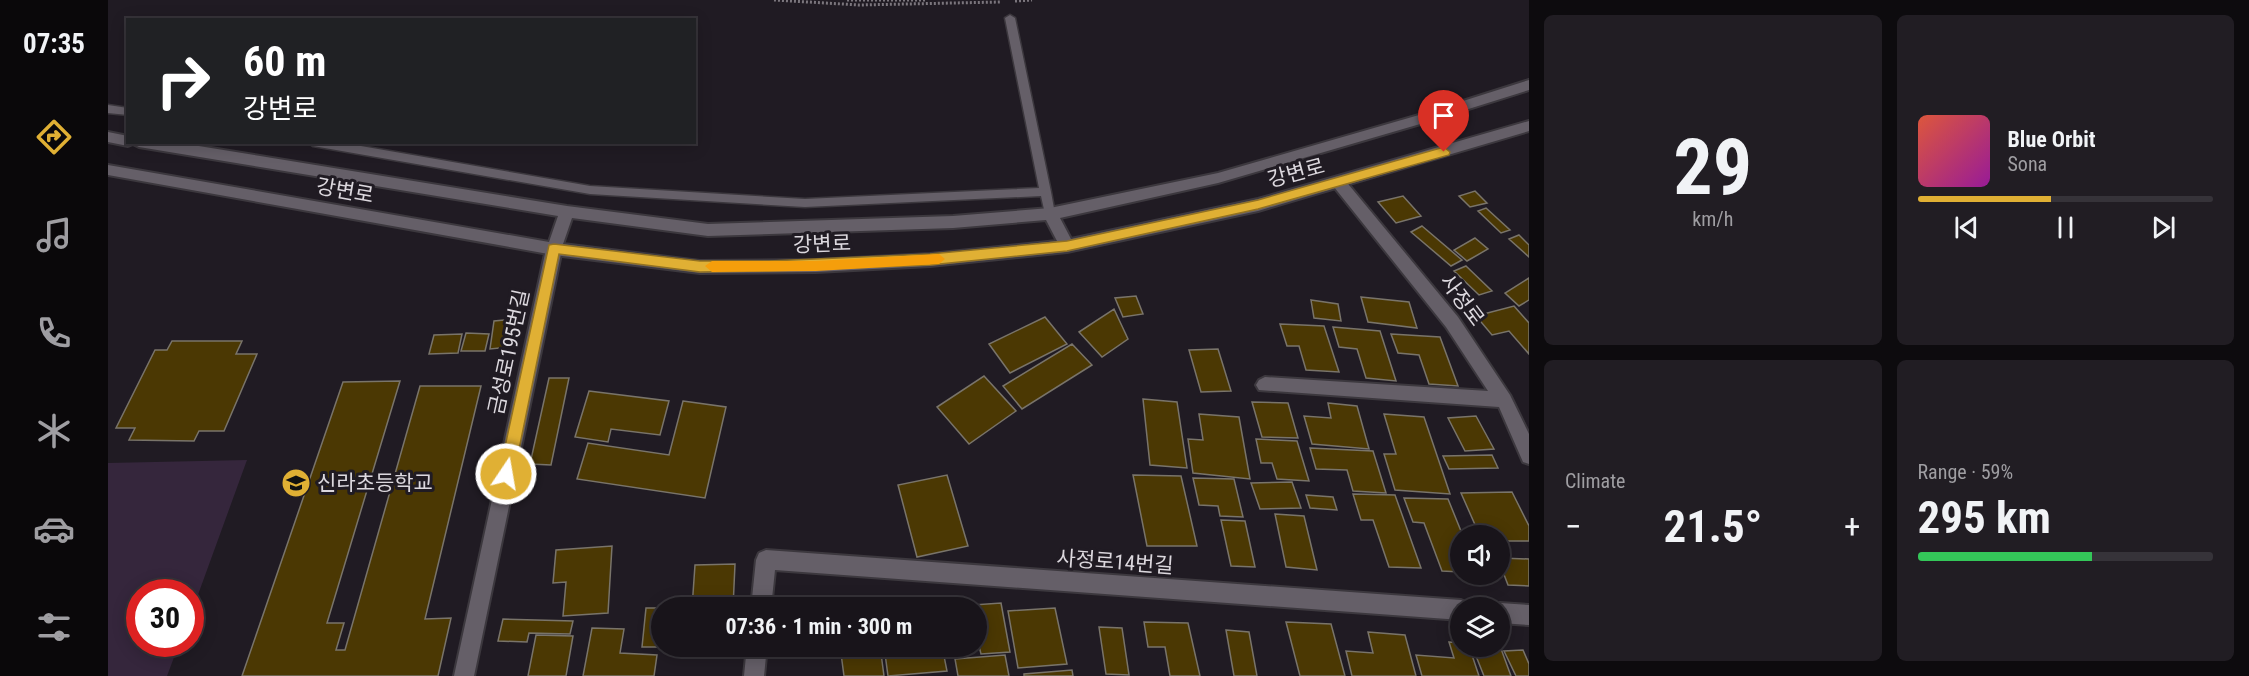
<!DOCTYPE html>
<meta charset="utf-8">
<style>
:root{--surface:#18141a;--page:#211d23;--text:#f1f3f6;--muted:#9f9ea2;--line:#363339;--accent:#e0b034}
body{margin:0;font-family:"Roboto Condensed","Noto Sans KR",sans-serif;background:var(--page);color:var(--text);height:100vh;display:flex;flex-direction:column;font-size:22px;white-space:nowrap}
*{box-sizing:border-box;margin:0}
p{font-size:20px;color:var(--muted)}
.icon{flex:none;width:33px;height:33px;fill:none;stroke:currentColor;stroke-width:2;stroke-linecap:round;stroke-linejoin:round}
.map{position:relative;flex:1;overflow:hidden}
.panel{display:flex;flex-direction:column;gap:15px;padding:15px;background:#0d0b0e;width:720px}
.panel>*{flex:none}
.banner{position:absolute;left:18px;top:18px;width:570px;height:126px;border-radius:0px;box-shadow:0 3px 15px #0003,0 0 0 2px var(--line);background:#202124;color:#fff;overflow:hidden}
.fabs{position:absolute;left:1342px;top:525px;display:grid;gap:12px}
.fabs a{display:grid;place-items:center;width:60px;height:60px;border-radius:50%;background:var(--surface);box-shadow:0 3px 15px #0003,0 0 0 2px var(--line);font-size:30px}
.speed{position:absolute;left:18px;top:579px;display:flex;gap:12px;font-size:30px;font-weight:700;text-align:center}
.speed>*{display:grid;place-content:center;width:78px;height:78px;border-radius:50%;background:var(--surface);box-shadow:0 3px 15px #0003,0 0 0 2px var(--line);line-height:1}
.speed .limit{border:9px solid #d22;background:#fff;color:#111}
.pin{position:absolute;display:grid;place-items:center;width:51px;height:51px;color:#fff;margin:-62px -26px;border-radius:50% 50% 50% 0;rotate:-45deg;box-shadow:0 0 6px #0007}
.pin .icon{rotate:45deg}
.me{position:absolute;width:66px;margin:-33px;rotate:12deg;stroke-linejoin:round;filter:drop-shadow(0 0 4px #0008)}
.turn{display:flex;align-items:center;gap:21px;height:126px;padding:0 18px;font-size:27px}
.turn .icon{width:78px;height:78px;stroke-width:2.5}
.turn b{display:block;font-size:42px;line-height:51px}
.big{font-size:45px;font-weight:700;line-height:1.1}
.panel .tile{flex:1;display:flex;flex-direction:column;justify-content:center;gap:9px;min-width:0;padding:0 21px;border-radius:9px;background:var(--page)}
.panel .dial{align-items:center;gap:0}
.dial b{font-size:78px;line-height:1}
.song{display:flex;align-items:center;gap:18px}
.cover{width:72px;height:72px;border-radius:9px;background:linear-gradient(135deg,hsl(10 70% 55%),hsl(300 70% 35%))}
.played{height:6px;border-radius:3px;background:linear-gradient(90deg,var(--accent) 45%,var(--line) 45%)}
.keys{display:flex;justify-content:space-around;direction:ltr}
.heat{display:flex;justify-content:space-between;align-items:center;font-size:33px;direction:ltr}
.charge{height:9px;border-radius:4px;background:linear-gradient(90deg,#34c759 59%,var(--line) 0)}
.panel .tiles{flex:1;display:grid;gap:15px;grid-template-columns:repeat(2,1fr)}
.trip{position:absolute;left:543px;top:597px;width:336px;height:60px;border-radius:30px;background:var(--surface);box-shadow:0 3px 15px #0003,0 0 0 2px var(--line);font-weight:700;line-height:60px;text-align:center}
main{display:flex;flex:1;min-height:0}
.dock{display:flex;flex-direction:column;width:108px;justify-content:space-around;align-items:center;background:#0a080a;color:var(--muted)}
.dock .icon{width:42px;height:42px}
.dock .current{color:var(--accent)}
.dock b{font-size:27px;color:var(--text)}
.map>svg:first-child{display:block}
</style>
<main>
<nav class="dock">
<b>07:35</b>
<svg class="icon current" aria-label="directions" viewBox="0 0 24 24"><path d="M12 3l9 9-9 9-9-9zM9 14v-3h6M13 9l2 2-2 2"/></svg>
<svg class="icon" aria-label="music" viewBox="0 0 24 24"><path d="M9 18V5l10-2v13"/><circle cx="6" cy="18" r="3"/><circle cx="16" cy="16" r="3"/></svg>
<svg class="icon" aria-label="phone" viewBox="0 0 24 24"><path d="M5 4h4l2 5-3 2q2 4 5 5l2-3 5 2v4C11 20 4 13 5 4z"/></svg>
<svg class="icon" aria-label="climate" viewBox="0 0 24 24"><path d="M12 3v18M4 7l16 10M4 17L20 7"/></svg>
<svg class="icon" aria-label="car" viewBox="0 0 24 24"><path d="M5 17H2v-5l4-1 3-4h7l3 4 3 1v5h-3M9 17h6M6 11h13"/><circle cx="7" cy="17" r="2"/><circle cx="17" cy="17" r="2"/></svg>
<svg class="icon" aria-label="filters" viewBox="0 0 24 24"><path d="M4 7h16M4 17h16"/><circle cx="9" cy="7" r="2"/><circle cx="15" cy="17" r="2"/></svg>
</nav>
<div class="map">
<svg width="1421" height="676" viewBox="0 0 1421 676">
<rect width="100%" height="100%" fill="#201b23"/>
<path fill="#35263c" d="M139,460L83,614L82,592H32V644H71L59,676H0V463Z"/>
<path fill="#4b3803" stroke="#79746a" stroke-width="1.5" d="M1367,191L1379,203L1362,207L1351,196Z
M1295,196L1313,216L1288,223L1270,202Z
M1378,208L1402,230L1393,233L1370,211Z
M1314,226L1354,260L1343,266L1303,232Z
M1411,235L1421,245V257L1401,239Z
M1367,238L1380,249L1359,261L1346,250Z
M1358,266L1384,291L1371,295L1346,271Z
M1421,278V300L1411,306L1397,293Z
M1028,296L1035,314L1015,317L1007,298Z
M1253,297L1301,302L1309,328L1260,322Z
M1203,300L1230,304L1233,321L1206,318Z
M1406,306L1421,323V354L1401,331L1384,335L1368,316Z
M1006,309L1020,339L994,357L971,332Z
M937,317L959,344L902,373L881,344Z
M407,319L402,347L382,349L386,321Z
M1172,324L1216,326L1231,372L1198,370L1191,346H1179Z
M1225,327L1272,331L1288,381L1258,378L1249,349L1231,347Z
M358,333L381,334L377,351H353Z
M354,334L350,353L321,354L326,335Z
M1283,334L1332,337L1350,386L1321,384L1311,355L1290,353Z
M64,341H134L128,354H149L116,431H91L86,441L21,440L27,428H8L47,350H59Z
M964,344L984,365L914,409L895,386Z
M1110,349L1123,391L1093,392L1081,350Z
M876,376L908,411L861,444L829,407Z
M441,378H461L443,465L422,464Z
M292,381L219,623H236L228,650H237L312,386H373L317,619L343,618L330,676H134L235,382Z
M481,391L561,401L552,435L503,429L500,442L467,437Z
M1035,399L1069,402L1079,468L1042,465Z
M575,401L618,407L597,498L469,479L480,443L561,455Z
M1144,402L1180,403L1190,438L1154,437Z
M1220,403L1249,406L1261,449L1204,444L1196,416L1223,418Z
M1091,414L1131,417L1142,479L1085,473L1080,439L1095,440Z
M1276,414L1316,417L1342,494L1287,490L1276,454H1288Z
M1368,416L1386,449L1357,451L1340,418Z
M1148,439L1189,441L1201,481L1169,479L1164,463H1153Z
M1202,448L1265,451L1278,493L1245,491L1239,470L1208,469Z
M1384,455L1390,468L1341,469L1335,456Z
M839,475L860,546L809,557L790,485Z
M1025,475L1073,476L1089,546H1039Z
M1085,478L1126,479L1135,517L1112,516L1110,506L1091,505Z
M1184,482L1193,508L1152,509L1143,483Z
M1404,492L1421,526V541H1392V536H1372L1353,493Z
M1245,494L1287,495L1313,568L1281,567L1265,520H1253Z
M1198,495L1225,497L1229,510L1202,508Z
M1296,498L1340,499L1355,536H1353V572L1334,571L1316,523L1305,522Z
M1167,514L1196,516L1209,570L1178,567Z
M1113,520L1137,521L1147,567L1123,566Z
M504,546L500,613L455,616L458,582L445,583L448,550Z
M1392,558L1421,559V586L1400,585L1392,564Z
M627,564L625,608H584L587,565Z
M826,599L828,608H787L786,603Z
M893,603L902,652L873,654L868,634V608L837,607Z
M538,608H554V646L622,647H534Z
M947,608L959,664L910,668L900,611Z
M395,619L465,621L462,634L421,633L419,642L390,641Z
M1036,622L1080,623L1092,676H1062L1057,647H1040Z
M1178,622L1223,624L1237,676H1192Z
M991,627L1014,628L1021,675L998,674Z
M484,628L516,629L512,653L549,655L546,676H475Z
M1118,630L1141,632L1149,676H1126Z
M1260,632L1297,635L1308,676H1244L1238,651L1265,653Z
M428,635L465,636L458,676H420Z
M1341,642L1353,643V646H1361L1371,676H1314L1308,655L1346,658Z
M732,646H772L776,676H736Z
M776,646H834L839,671L780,676Z
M1364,646H1392L1403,676H1376Z
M1415,650L1421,664V676H1408L1396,651Z
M897,655L901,676H850L847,659Z
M964,670L965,676H916V674Z"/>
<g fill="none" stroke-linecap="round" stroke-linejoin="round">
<g stroke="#3c383e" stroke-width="3">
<path id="service" d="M902,15L907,18L943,192L947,214L942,218L937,214L933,196L697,207L482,194L205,146L200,142H230L482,186L697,199L931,188L897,18Z
M0,105L20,108V115L0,113Z"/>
</g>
<g stroke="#3c383e" stroke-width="4">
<path id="minor" d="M1231,177L1236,179L1350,317L1402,395L1421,434V464L1415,462L1391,407L1151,390L1148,385L1151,380L1157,377L1380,391L1338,327L1226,187L1224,183L1226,179Z
M446,243L451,245L454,249L366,676H346L438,249L441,245Z
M658,550L1353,600L1360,603L1362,608H1353V620L667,570L663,608H643L648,560L651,553Z
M1392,603L1421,605V625L1392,623V608H1384Z
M639,646H659L656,676H636Z"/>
</g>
<g stroke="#3c383e" stroke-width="4">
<path id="tertiary" d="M1421,80V90L1319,122L1110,183L952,218L963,239L1150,199L1421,121V131L1150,211L959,252L822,266L708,272L592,273L446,255L0,175V165L441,242L450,216L31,147L25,144L20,146L0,142V132L20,136V142H66L459,206L600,224L845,216L942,208L1110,173L1311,115ZM464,218L600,236L845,228L938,220L949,241L822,254L708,260L592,261L455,244Z"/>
</g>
<path stroke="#7b767d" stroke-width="3" stroke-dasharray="2 2" stroke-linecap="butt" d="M666,0L751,5L893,2
M739,0H818
M907,1L924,0"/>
<use href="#service" fill="#655f68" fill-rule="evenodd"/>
<use href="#minor" fill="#655f68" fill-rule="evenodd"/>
<use href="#tertiary" fill="#655f68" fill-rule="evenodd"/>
</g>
<path fill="#e0b034" stroke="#927222" stroke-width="1.5" d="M1336,147L1342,152L1341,155L1150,209L959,251L822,265L661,271L592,272L451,254L406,474L404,479L398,481L393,479L391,474L441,245L446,244L592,261H661L822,254L959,241L1150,200Z"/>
<path fill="#f59e0b" d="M831,254L837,259L831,264L708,271L604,272L597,266L604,261H708Z"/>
<defs>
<g id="school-disc" transform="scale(1.5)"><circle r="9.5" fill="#e0b034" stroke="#201b23"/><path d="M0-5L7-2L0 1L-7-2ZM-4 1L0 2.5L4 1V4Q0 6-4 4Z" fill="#111"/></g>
</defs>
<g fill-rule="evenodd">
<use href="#school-disc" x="188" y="483"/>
</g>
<g text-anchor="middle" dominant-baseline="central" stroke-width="6" stroke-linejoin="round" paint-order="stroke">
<g font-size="21" fill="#dcd8de" stroke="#201b23">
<text transform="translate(1188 173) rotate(-15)">강변로</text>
<text transform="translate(237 191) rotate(10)">강변로</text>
<text transform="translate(714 244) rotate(-2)">강변로</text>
<text transform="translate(1354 300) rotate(53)">사정로</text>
<text transform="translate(401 352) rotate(-78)">금성로195번길</text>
<text transform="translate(1007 562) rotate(4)">사정로14번길</text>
</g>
<g font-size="21" fill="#dcd8de" stroke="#201b23" text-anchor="start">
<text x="209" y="483">신라초등학교</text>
</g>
</g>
</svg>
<div class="fabs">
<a><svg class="icon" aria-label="sound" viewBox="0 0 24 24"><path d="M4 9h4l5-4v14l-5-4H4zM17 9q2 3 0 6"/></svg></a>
<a><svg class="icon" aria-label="layers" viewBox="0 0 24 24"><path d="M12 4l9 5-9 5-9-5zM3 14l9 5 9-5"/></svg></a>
</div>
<div class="speed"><div class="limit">30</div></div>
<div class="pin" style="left:1336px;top:152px;background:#d93025"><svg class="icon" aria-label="arrive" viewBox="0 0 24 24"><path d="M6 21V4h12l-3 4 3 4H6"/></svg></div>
<svg class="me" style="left:398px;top:474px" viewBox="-20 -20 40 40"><circle r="17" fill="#e0b034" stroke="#fff" stroke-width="3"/><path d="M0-11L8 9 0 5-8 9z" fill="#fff"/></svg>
<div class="trip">07:36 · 1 min · 300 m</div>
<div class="banner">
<div class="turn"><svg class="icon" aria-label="right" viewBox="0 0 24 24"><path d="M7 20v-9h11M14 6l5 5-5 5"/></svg><div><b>60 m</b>강변로</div></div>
</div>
</div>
<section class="panel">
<div class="tiles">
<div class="tile dial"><b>29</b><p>km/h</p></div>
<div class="tile">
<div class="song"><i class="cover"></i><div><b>Blue Orbit</b><p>Sona</p></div></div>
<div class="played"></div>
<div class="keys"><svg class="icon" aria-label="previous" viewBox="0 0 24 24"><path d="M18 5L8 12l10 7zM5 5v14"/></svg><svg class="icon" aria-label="pause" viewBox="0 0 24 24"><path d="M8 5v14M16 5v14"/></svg><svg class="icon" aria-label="next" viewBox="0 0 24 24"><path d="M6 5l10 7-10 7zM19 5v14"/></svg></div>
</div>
<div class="tile"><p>Climate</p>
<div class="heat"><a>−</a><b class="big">21.5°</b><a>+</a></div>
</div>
<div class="tile"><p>Range · 59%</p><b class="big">295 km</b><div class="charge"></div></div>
</div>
</section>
</main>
